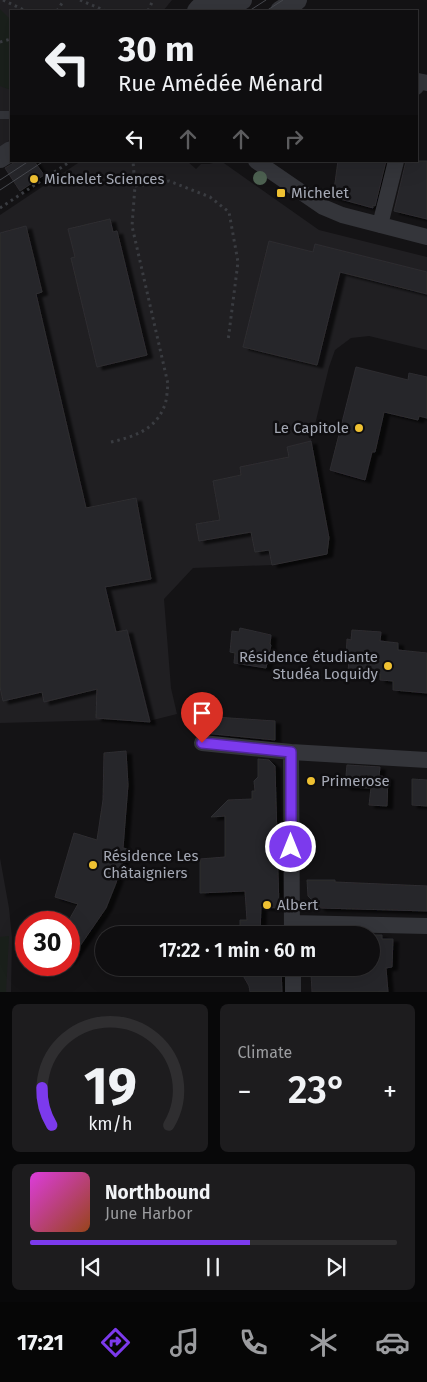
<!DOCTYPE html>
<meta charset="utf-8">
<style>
:root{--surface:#0f0e10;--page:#1d1c1e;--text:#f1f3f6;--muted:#9b9c9f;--line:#2f2e30;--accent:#7c3aed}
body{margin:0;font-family:"Fira Sans",sans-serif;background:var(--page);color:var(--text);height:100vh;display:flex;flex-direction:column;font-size:19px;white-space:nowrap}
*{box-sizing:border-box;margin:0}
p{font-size:16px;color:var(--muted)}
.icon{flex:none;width:28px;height:28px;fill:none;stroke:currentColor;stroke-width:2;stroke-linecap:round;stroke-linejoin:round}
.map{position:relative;height:992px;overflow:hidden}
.drawer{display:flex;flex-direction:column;gap:12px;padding:12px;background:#080809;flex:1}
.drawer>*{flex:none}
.top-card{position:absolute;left:10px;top:10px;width:408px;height:152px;border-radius:0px;box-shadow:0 5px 20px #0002,0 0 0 1px var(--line);background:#0f0e10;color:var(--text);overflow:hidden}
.speed{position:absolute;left:15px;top:911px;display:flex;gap:10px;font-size:25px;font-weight:700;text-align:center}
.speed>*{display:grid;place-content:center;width:65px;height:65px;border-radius:50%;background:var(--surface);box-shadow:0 5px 20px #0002,0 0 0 1px var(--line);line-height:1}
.speed .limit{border:8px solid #d22;background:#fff;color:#111}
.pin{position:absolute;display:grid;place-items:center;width:42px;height:42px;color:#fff;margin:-51px -21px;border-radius:50% 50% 50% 0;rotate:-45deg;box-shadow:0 0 5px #0007}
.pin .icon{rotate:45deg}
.me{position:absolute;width:55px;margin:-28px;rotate:0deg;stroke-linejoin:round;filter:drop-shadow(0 0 4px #0008)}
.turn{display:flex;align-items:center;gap:18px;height:105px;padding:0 25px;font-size:22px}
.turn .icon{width:65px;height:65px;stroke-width:2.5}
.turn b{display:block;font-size:35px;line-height:42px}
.lanes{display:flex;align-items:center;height:48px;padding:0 25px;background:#0003;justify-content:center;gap:25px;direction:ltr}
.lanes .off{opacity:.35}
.big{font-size:38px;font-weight:600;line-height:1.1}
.drawer .tile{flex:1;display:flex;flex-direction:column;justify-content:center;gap:8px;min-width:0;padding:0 18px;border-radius:8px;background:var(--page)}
.drawer .dial{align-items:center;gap:0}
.dial svg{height:130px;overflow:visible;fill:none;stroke:var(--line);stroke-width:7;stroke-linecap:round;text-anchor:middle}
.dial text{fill:var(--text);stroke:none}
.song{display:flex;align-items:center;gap:15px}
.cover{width:60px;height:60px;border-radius:8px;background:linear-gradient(135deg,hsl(300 70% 55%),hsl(20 70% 35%))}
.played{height:5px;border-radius:2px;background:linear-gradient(90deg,var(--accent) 60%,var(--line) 60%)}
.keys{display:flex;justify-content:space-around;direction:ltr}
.heat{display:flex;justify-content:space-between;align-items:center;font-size:28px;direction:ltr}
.drawer .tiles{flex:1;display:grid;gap:12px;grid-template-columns:1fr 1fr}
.tile:last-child{grid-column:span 2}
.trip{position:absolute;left:95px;top:926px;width:285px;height:50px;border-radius:25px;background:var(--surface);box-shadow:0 5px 20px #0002,0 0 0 1px var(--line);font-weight:600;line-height:50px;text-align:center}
.tab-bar{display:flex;height:80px;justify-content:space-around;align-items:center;background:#060606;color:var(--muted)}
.tab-bar .icon{width:35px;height:35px}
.tab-bar .active{color:var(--accent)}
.tab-bar b{font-size:22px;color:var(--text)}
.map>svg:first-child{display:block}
</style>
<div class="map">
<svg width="427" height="992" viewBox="0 0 427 992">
<defs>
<filter id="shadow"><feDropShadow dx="5.5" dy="3" stdDeviation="1" flood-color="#0009"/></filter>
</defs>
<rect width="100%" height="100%" fill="#141315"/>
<path fill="#201f22" d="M0,0H172L163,11H11V139L0,147Z
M81,161H187L196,169L201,164H209L221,161L319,230L427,257V350L369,336L351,338L335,350L329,367L311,441L329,538L327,554L272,565L193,568L164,599L171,688L177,714L145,722L112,720L0,723V215Z
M0,858L9,908L12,938L11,992H0Z"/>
<path fill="#1a201b" d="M0,9L11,20V90L0,86Z
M9,936L6,992H0V937Z"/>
<path fill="#272629" stroke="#2e2d31" filter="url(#shadow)" d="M17,161H34L44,175L20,191L5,168Z
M338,161H386L375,206L373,205V208L333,197Z
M406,161H427V219L394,211Z
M110,219L113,232L117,231L147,355L97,367L71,258L75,257L68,229Z
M26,226L42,292L36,294L86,508L136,498L151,579L105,587L116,632L127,630L150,722L96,718L97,689L44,702L42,692L3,701L0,687V233Z
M269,241L313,252L315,244L427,272V294L340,272L317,365L243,347Z
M356,367L408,380L409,373L427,377V418L419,416L418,420L384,412L375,452H372L365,480L330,470Z
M311,441L329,538L327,554L272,565L269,550L255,552L251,532L199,541L196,524L220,520L213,481L241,475L240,467L289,457L287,447Z
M240,628L271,635L270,644L271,645L266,668L234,663L235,653L230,652L232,631L239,632Z
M352,630L381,632L380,641L398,643V650L427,653V693L393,690V681L380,680V674L348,671L349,661H346L347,639L351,640Z
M199,716L275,721V740L203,733L198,734Z
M126,751L128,785L123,848L127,849L116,883L106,908L69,962V920L78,904L55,897L74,833L97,840L103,800L104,753Z
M258,759L269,760L275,766L279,908L261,907L260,935H240V920H247L245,891L200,893V859L225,857V816L211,817L228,800L252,799V791H255L254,781L258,777Z
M347,765L380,767L379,776L388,777L387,806L369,805L371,788L345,787Z
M412,779L427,780V806L412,805Z
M307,880H335V882L427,886V911L320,908L308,896Z
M371,935H382V939H393L392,967L386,968L388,992H312L311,973L346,969V968H371Z
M259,968H281L282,992H250L249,986L241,972H259Z"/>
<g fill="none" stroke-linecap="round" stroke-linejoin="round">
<path stroke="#3a3c41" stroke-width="3" stroke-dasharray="2.5 4" stroke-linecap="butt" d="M3,0L26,11
M80,0L106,11
M57,11L64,0
M148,11L153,0
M0,42L11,39
M135,186L169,181L210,197L229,212L238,262L228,341
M0,208L71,161
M111,442C133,437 155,430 164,407C167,401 167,391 168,384L132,226L135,186L133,161"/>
<path stroke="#34353a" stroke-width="8" d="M0,115H11"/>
<path stroke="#34353a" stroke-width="16" d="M416,87L418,81L427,83
M256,161L323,207L342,215L427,237
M380,225L396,161
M202,743L291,752L427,760
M291,752L292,935
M292,923L427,926
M293,968V992"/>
<path stroke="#34353a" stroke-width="20" d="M222,8L242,0
M197,11C204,1 216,4 225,11
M280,11L297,0
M0,158L11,151"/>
<path stroke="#47494f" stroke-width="1" d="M249,11L266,0
M266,11L283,0
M0,180L29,161
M0,190L44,161"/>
</g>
<circle fill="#4d6151" cx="260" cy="178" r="7"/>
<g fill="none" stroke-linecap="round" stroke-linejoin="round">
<g stroke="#51269a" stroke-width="12">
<path id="route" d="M202,743L291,752V847"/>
</g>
<use href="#route" stroke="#7c3aed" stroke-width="9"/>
</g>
<g fill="#efc132" stroke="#0f0e10" stroke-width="2">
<circle cx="34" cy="179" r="5"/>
<rect x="276" y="188" width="10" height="10" rx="2.5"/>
<circle cx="359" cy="428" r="5"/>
<circle cx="388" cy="666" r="5"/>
<circle cx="311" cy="781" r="5"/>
<circle cx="93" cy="865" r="5"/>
<circle cx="267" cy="905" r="5"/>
</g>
<g text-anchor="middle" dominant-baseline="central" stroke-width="5" stroke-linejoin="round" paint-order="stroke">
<g font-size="15" fill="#a5a9b5" stroke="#0f0e10" text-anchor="start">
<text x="44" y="179">Michelet Sciences</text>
<text x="291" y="193">Michelet</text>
<text x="349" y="428" text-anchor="end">Le Capitole</text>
<text x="378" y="657" text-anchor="end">Résidence étudiante<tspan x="378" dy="17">Studéa Loquidy</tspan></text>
<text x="321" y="781">Primerose</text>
<text x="103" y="856">Résidence Les<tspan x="103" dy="17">Châtaigniers</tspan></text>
<text x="277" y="905">Albert</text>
</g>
</g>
</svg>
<div class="speed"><div class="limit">30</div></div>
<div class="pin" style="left:202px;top:743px;background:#d93025"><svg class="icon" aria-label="arrive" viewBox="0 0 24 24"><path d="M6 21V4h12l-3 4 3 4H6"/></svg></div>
<svg class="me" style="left:291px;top:847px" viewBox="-20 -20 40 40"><circle r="17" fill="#7c3aed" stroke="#fff" stroke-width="3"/><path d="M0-11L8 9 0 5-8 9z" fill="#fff"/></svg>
<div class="trip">17:22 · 1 min · 60 m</div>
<div class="top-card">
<div class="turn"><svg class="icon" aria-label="left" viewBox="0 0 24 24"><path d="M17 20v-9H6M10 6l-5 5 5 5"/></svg><div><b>30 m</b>Rue Amédée Ménard</div></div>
<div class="lanes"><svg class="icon" aria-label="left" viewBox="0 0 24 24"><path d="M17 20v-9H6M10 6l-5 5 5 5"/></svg><svg class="icon off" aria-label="ahead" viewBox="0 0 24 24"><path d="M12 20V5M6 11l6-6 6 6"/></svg><svg class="icon off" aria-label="ahead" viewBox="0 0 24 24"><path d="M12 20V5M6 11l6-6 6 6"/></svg><svg class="icon off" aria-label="right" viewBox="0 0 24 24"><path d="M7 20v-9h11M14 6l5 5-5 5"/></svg></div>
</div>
</div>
<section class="drawer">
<div class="tiles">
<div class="tile dial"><svg viewBox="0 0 100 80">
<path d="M14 69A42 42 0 1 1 86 69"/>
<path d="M14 69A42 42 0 0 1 8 46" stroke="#7c3aed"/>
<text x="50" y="56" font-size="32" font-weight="700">19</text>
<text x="50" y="72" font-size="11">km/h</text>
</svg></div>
<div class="tile"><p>Climate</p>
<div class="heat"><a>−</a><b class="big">23°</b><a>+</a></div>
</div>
<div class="tile">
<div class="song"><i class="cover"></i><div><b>Northbound</b><p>June Harbor</p></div></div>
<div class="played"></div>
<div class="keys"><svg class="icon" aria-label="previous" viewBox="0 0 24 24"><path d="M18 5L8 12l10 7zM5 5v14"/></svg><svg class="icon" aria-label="pause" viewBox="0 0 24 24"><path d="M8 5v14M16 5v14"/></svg><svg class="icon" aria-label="next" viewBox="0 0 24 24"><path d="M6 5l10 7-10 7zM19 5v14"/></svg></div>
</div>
</div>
</section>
<nav class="tab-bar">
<b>17:21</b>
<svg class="icon active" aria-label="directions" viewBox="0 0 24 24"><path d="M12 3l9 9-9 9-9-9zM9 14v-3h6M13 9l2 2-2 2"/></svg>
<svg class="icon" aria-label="music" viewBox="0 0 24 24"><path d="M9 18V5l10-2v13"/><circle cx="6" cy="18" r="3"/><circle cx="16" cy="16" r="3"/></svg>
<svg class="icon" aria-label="phone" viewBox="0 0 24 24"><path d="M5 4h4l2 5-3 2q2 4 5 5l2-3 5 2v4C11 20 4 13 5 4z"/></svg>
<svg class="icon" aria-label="climate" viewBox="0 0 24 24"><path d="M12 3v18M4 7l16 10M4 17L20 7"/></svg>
<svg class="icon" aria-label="car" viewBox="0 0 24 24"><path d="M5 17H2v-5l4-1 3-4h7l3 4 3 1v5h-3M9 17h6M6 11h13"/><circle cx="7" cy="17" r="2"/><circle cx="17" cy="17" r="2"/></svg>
</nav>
